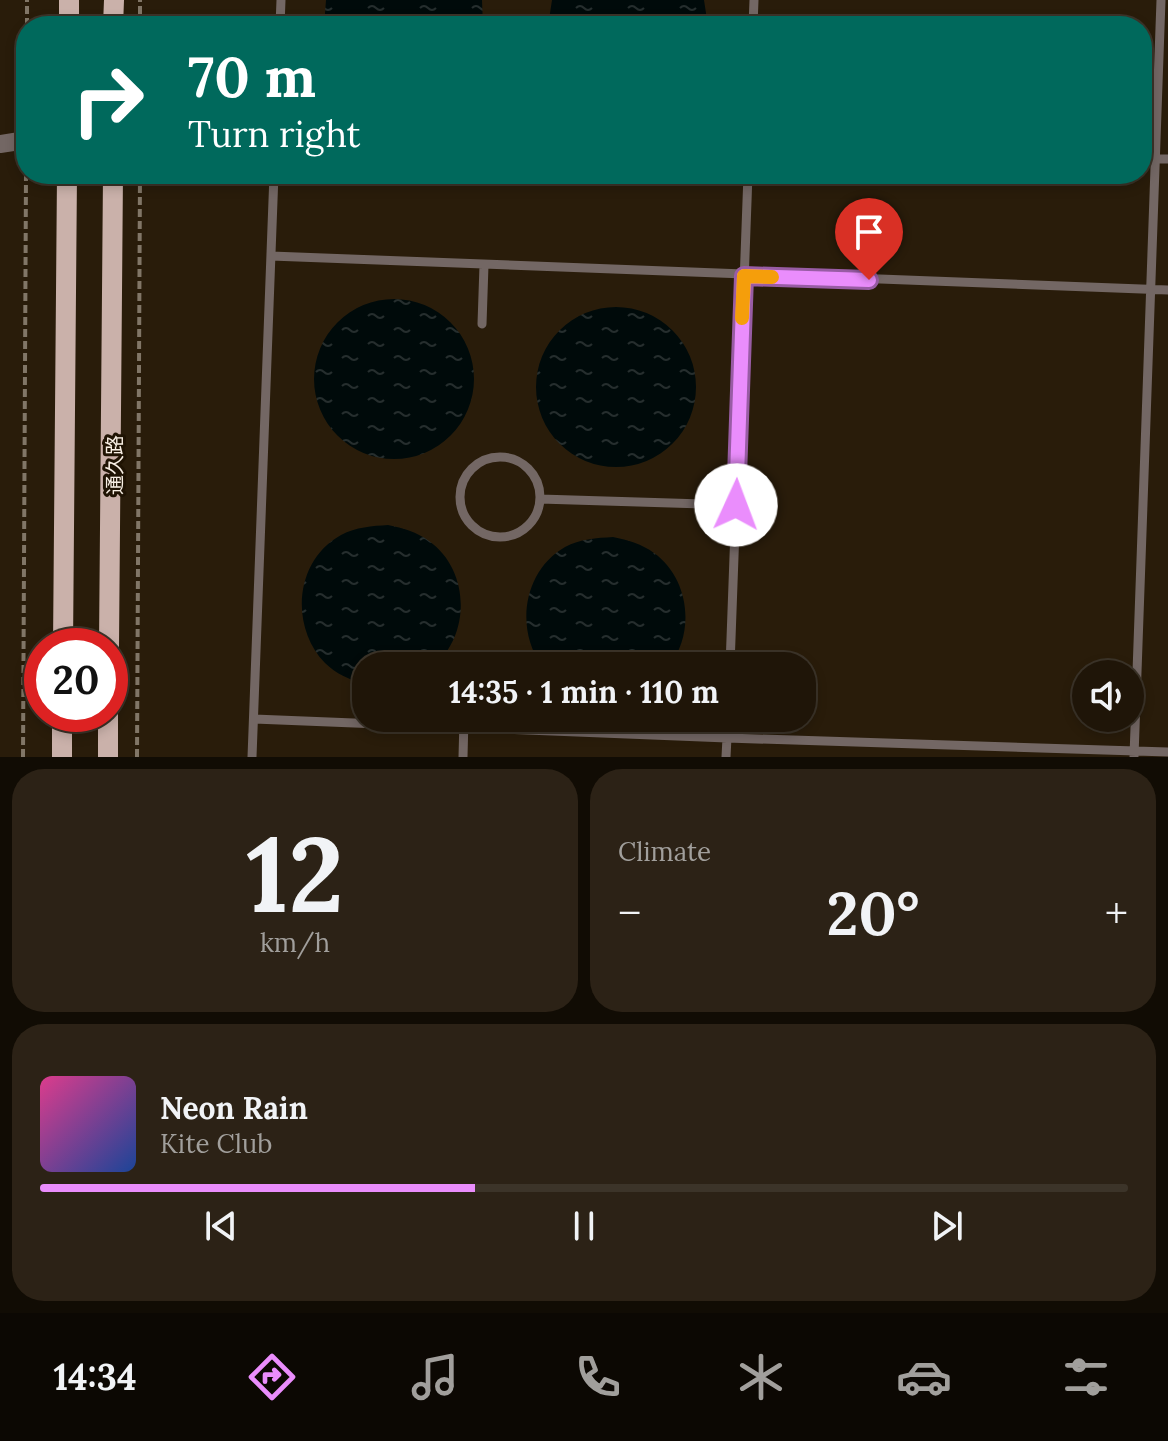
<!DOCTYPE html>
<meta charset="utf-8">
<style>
:root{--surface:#1f1508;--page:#2c2216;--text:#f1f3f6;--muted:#a19f9c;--line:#3c3429;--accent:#ea8dfc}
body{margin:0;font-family:Lora,"Noto Sans SC",serif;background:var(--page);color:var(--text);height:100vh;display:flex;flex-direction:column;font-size:30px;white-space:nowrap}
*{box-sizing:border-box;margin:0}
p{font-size:26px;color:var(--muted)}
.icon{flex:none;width:44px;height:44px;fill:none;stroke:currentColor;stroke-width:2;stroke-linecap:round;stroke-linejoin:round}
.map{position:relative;height:757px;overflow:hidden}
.panel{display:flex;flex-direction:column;gap:12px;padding:12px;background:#110c04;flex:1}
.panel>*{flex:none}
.top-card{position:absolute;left:16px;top:16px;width:1136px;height:168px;border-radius:32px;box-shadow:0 4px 12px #0003,0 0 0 2px var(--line);background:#00695c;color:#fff;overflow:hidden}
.fabs{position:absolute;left:1072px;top:660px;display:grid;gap:16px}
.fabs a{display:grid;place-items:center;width:72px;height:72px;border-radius:50%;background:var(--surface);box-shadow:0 4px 12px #0003,0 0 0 2px var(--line);font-size:40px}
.speed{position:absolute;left:24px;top:628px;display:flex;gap:16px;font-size:40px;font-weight:700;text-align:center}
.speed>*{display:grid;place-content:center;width:104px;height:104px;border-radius:50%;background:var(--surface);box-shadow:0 4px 12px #0003,0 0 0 2px var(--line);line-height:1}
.speed .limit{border:12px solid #d22;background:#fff;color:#111}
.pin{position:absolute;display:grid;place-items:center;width:68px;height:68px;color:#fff;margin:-82px -34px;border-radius:50% 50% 50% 0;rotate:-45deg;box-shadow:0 0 8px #0007}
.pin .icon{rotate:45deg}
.me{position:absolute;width:88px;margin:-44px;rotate:2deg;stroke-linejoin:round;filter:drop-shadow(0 0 6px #0008)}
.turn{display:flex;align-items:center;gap:28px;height:168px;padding:0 40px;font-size:36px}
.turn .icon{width:104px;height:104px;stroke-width:2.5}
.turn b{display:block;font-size:56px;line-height:68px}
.big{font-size:60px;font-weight:800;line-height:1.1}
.panel .card{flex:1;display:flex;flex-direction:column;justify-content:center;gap:12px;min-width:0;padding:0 28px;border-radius:32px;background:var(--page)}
.panel .dial{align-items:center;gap:0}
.dial b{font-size:104px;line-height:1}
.song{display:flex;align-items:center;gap:24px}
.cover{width:96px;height:96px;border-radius:12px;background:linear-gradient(135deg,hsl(330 70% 55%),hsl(220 70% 35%))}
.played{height:8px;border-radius:4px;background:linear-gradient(90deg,var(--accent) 40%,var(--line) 40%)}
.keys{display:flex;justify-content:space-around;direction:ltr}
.heat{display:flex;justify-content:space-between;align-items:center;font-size:44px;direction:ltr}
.panel .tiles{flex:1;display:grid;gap:12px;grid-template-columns:1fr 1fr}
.card:last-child{grid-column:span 2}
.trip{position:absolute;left:352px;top:652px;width:464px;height:80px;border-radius:32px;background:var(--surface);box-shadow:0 4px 12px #0003,0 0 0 2px var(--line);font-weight:800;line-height:80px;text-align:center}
.tab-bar{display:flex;height:128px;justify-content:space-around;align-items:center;background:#0c0803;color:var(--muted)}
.tab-bar .icon{width:56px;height:56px}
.tab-bar .current{color:var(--accent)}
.tab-bar b{font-size:36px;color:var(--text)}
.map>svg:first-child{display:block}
</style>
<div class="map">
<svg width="1168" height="757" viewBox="0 0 1168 757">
<defs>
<pattern id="water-ripples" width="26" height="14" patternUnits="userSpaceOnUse" patternTransform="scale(2)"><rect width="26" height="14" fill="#000a0a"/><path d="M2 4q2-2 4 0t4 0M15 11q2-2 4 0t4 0" fill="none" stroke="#262e2e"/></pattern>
</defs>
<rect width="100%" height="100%" fill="#291c0a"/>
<path fill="url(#water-ripples)" d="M326,0H482L483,26H324Z
M552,0H704L708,26H548Z
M314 379a80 80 0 1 1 160 0a80 80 0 1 1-160 0Z
M536 387a80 80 0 1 1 160 0a80 80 0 1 1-160 0Z
M388,525C403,528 417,532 429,541C470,570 471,634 434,666H366V685L363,684C349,679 336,674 325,663C290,627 294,561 341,535C356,527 372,526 388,525Z
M613,537C628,540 642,544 654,553C689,578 696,632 669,666H542C515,629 523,571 565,547C580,539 596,538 613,537Z"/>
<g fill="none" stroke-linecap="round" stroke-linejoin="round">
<path stroke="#817667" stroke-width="4" stroke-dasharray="8 4" stroke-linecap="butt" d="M27,26V0
M140,26V0
M23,757L26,174
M137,757L140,174"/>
<path stroke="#736764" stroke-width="9" d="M280,26L281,0
M753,26L754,0
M1142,159H1168
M271,256L1168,290
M482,324L484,265
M460 497a40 40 0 1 1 80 0a40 40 0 1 1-80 0Z
M540,499L736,505
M730,666L748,174
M254,719L727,738L1168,752
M1134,756L1161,0
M252,757L274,174
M463,757L464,718
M726,757L728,718"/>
<path stroke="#736764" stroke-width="18" d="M0,144L26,140"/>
<path stroke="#cab1aa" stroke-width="20" d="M69,26V0
M113,26L114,0
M63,646L67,174
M109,646L113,174
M62,757V714
M108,757V714"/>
</g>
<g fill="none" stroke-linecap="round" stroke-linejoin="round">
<g stroke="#985ca4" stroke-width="20">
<path id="route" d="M736,505L744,276L869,280"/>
</g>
<use href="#route" stroke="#ea8dfc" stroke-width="14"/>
<path stroke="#f59e0b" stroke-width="14" d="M742,318L744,276L772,277"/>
</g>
<g text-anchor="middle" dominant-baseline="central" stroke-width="6" stroke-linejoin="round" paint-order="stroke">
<g font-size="20" fill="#f8efe4" stroke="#1f1303">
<text transform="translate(114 465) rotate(-90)">通久路</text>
</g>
</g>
</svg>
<div class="fabs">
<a><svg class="icon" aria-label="sound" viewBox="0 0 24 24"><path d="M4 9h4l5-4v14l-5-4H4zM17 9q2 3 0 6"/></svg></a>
</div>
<div class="speed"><div class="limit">20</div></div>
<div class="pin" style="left:869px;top:280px;background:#d93025"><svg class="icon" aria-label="arrive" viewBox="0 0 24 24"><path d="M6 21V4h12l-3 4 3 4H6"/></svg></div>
<svg class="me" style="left:736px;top:505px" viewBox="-20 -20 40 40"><circle r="19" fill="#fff"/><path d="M0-13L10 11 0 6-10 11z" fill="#ea8dfc"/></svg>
<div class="trip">14:35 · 1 min · 110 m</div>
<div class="top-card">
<div class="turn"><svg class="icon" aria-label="right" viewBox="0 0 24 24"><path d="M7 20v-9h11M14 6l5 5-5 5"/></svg><div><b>70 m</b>Turn right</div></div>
</div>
</div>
<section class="panel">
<div class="tiles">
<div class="card dial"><b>12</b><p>km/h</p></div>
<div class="card"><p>Climate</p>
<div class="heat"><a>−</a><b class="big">20°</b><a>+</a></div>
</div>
<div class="card">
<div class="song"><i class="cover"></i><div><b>Neon Rain</b><p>Kite Club</p></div></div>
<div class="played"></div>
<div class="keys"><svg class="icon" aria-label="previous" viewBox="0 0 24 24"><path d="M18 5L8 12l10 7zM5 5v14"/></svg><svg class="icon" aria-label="pause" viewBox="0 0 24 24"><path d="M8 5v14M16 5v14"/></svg><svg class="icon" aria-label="next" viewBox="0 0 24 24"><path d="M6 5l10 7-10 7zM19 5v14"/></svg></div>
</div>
</div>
</section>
<nav class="tab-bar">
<b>14:34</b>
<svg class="icon current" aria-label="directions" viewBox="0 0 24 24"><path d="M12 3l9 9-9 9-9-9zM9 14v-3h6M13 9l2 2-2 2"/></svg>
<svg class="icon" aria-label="music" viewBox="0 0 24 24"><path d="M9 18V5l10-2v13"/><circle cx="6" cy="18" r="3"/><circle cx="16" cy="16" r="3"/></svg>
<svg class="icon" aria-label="phone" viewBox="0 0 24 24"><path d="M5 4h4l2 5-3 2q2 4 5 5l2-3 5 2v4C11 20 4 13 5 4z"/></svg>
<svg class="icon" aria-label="climate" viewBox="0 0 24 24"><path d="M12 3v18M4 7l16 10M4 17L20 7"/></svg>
<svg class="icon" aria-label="car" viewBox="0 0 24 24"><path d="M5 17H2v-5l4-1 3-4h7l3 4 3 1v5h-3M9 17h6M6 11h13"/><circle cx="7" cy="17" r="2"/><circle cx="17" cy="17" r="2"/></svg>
<svg class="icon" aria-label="filters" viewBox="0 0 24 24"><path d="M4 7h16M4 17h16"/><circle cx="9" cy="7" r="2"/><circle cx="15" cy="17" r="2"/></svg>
</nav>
